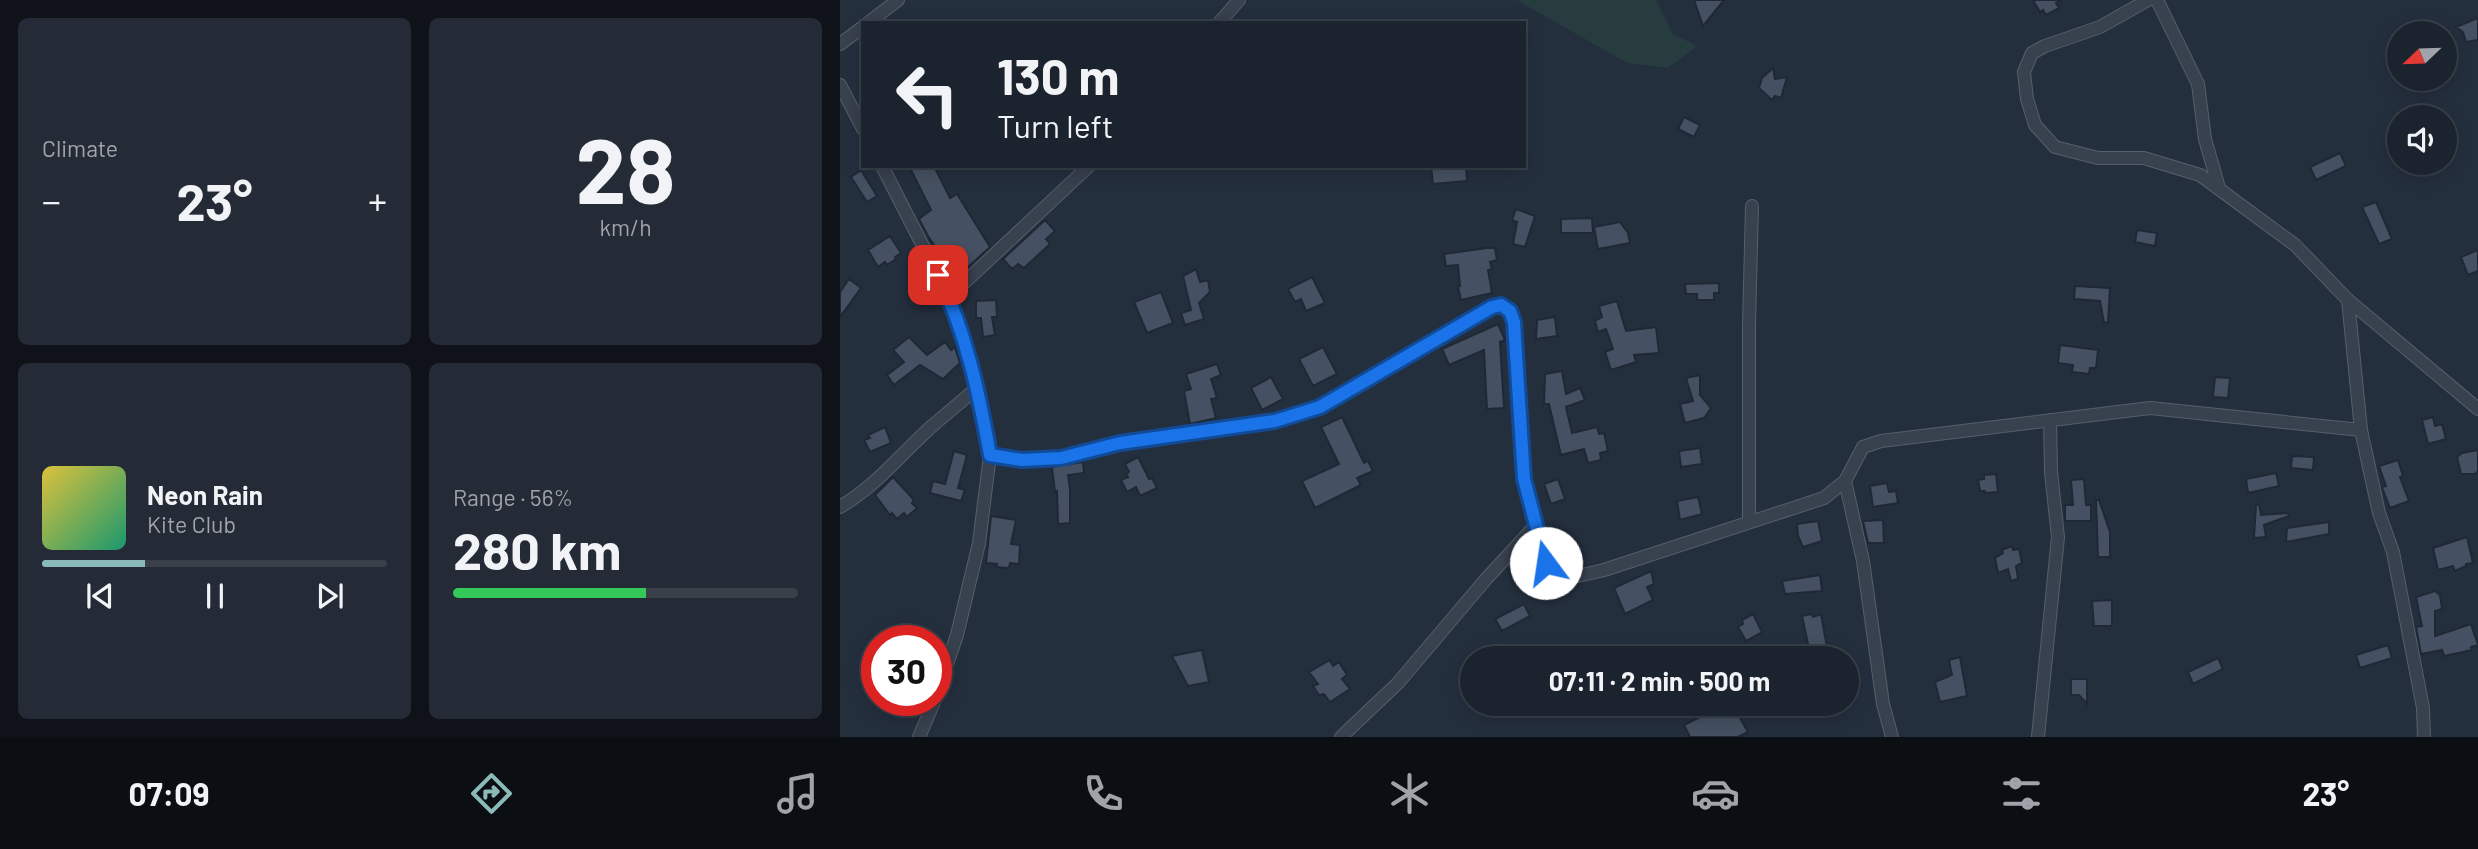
<!DOCTYPE html>
<meta charset="utf-8">
<style>
:root{--surface:#1b232e;--page:#242b36;--text:#f1f3f6;--muted:#a0a4aa;--line:#39404a;--accent:#8bbbb9}
body{margin:0;font-family:Barlow,sans-serif;background:var(--page);color:var(--text);height:100vh;display:flex;flex-direction:column;font-size:26px;white-space:nowrap}
*{box-sizing:border-box;margin:0}
p{font-size:23px;color:var(--muted)}
.icon{flex:none;width:38px;height:38px;fill:none;stroke:currentColor;stroke-width:2;stroke-linecap:round;stroke-linejoin:round}
.map{position:relative;flex:1;overflow:hidden}
.drawer{display:flex;flex-direction:column;gap:18px;padding:18px;background:#0f1319;width:840px}
.drawer>*{flex:none}
.top-card{position:absolute;left:21px;top:21px;width:665px;height:147px;border-radius:0px;box-shadow:0 4px 18px #0003,0 0 0 2px var(--line);background:#1b232e;color:var(--text);overflow:hidden}
.needle{width:46px;rotate:247deg}
.buttons{position:absolute;left:1547px;top:21px;display:grid;gap:14px}
.buttons a{display:grid;place-items:center;width:70px;height:70px;border-radius:50%;background:var(--surface);box-shadow:0 4px 18px #0003,0 0 0 2px var(--line);font-size:35px}
.speed{position:absolute;left:21px;top:625px;display:flex;gap:14px;font-size:35px;font-weight:700;text-align:center}
.speed>*{display:grid;place-content:center;width:91px;height:91px;border-radius:50%;background:var(--surface);box-shadow:0 4px 18px #0003,0 0 0 2px var(--line);line-height:1}
.speed .limit{border:10px solid #d22;background:#fff;color:#111}
.pin{position:absolute;display:grid;place-items:center;width:60px;height:60px;color:#fff;margin:-30px;border-radius:14px;box-shadow:0 4px 10px #0006}
.me{position:absolute;width:77px;margin:-38px;rotate:346deg;stroke-linejoin:round;filter:drop-shadow(0 0 5px #0008)}
.turn{display:flex;align-items:center;gap:24px;height:147px;padding:0 21px;font-size:32px}
.turn .icon{width:91px;height:91px;stroke-width:2.5}
.turn b{display:block;font-size:49px;line-height:60px}
.big{font-size:52px;font-weight:700;line-height:1.1}
.drawer .card{flex:1;display:flex;flex-direction:column;justify-content:center;gap:10px;min-width:0;padding:0 24px;border-radius:10px;background:var(--page)}
.drawer .dial{align-items:center;gap:0}
.dial b{font-size:91px;line-height:1}
.song{display:flex;align-items:center;gap:21px}
.cover{width:84px;height:84px;border-radius:10px;background:linear-gradient(135deg,hsl(50 70% 55%),hsl(160 70% 35%))}
.played{height:7px;border-radius:4px;background:linear-gradient(90deg,var(--accent) 30%,var(--line) 30%)}
.keys{display:flex;justify-content:space-around;direction:ltr}
.heat{display:flex;justify-content:space-between;align-items:center;font-size:38px;direction:ltr}
.charge{height:10px;border-radius:5px;background:linear-gradient(90deg,#34c759 56%,var(--line) 0)}
.drawer .tiles{flex:1;display:grid;gap:18px;grid-template-columns:repeat(2,1fr)}
.trip{position:absolute;left:620px;top:646px;width:399px;height:70px;border-radius:35px;background:var(--surface);box-shadow:0 4px 18px #0003,0 0 0 2px var(--line);font-weight:700;line-height:70px;text-align:center}
.tabs{display:flex;height:112px;justify-content:space-around;align-items:center;background:#0b0e12;color:var(--muted)}
.tabs .icon{width:49px;height:49px}
.tabs .current{color:var(--accent)}
.tabs b{font-size:32px;color:var(--text)}
main{display:flex;flex:1;min-height:0}
.map>svg:first-child{display:block}
</style>
<main>
<section class="drawer">
<div class="tiles">
<div class="card"><p>Climate</p>
<div class="heat"><a>−</a><b class="big">23°</b><a>+</a></div>
</div>
<div class="card dial"><b>28</b><p>km/h</p></div>
<div class="card">
<div class="song"><i class="cover"></i><div><b>Neon Rain</b><p>Kite Club</p></div></div>
<div class="played"></div>
<div class="keys"><svg class="icon" aria-label="previous" viewBox="0 0 24 24"><path d="M18 5L8 12l10 7zM5 5v14"/></svg><svg class="icon" aria-label="pause" viewBox="0 0 24 24"><path d="M8 5v14M16 5v14"/></svg><svg class="icon" aria-label="next" viewBox="0 0 24 24"><path d="M6 5l10 7-10 7zM19 5v14"/></svg></div>
</div>
<div class="card"><p>Range · 56%</p><b class="big">280 km</b><div class="charge"></div></div>
</div>
</section>
<div class="map">
<svg width="1638" height="737" viewBox="0 0 1638 737">
<rect width="100%" height="100%" fill="#242f3e"/>
<path fill="#263c3f" d="M677,0H816L833,34L857,46L828,68L787,63Z"/>
<path fill="#455162" stroke="#1f2835" stroke-width="2" d="M854,0H884L863,26Z
M1193,0H1222L1216,3L1219,8L1206,15L1203,10L1200,12Z
M1638,18V40L1626,42L1623,32L1616,27Z
M933,68L935,79L947,77L941,98L935,96L932,100L919,88L922,78Z
M844,117L860,125L854,137L838,129Z
M1500,153L1506,166L1476,180L1470,167Z
M69,166H94L110,198L117,194L150,247L116,278L88,236L79,219L91,210Z
M591,166H626L627,181L593,184Z
M21,170L37,196L27,202L11,177Z
M1536,202L1552,239L1539,244L1522,207Z
M676,209L695,216L685,247L673,244L677,222L672,220Z
M752,218L753,233H721V219Z
M205,220L215,231L206,239L210,244L184,268L178,264L172,269L163,259Z
M780,222L788,233L790,243L758,249L754,227Z
M1297,230L1317,233L1315,246L1295,242Z
M50,236L61,253L55,257L56,259L47,265L45,262L38,267L28,250Z
M647,248H655L657,260L650,262L652,269L648,270L652,293L621,300L618,287L620,286L618,265L606,266L604,254Z
M1638,250V271L1628,275L1621,257Z
M356,269L360,282L368,280L370,292L359,303L364,319L345,325L341,313L351,310L343,276Z
M472,277L485,303L466,311L461,299L455,302L448,289Z
M9,279L21,288L0,317V292Z
M879,283V293H874V300H857V294H846L845,284Z
M1235,286L1270,288L1268,322L1264,323L1260,301L1234,299Z
M321,292L333,323L307,333L294,302Z
M156,300L157,317H152L155,335L143,337L141,318H136V301Z
M777,301L786,331L816,327L819,353L794,355L796,362L771,370L765,352L773,349L766,329L758,332L755,321L762,317L759,306Z
M715,317L717,336L696,339L697,320Z
M658,324L665,340L660,342L664,408L647,409L644,350L609,365L602,349Z
M69,337L87,355L105,342L111,350L115,347L120,363L103,379L80,365L54,385L47,375L64,362L53,350Z
M1220,345L1258,350L1256,368H1250L1249,374L1232,372L1233,365L1218,363Z
M483,347L497,374L473,386L459,359Z
M377,364L381,375L371,379L377,398L371,399L376,418L350,424L344,391L351,389L346,374Z
M722,371L726,394L740,388L745,400L726,407L732,433L757,427L759,434L764,433L768,451L760,453L761,460L748,463L744,449L721,455L709,404H704L705,374Z
M860,375V395L871,408L864,418L845,423L840,404L853,401L846,378Z
M431,377L443,399L422,410L411,388Z
M1375,377L1390,378L1388,398L1373,397Z
M502,417L524,463L528,461L533,471L517,478L521,485L475,508L462,481L499,464L481,427Z
M1593,417L1595,426L1602,424L1606,439L1588,444L1582,420Z
M45,427L51,443L30,452L24,440L30,438L28,435Z
M860,448L862,464L841,467L839,451Z
M1638,450V471L1635,474H1621L1617,457L1622,453Z
M114,451L127,455L118,488L125,490L121,501L90,493L93,481L105,484Z
M1452,456L1474,457L1473,470L1451,468Z
M298,457L309,479L312,478L317,488L300,496L296,487L287,492L281,480L288,477L286,474L289,472L285,464Z
M1558,460L1563,476L1560,477L1569,501L1550,508L1543,490L1542,487L1546,486L1539,466Z
M243,462L244,473L228,475L230,489V523L218,524L217,491L215,492L212,467Z
M1436,473L1439,486L1408,493L1406,479Z
M1156,474L1158,492L1145,493V491H1140L1138,480L1144,479V475Z
M53,477L74,500L72,503L77,508L67,517L64,513L57,519L52,513L50,515L35,495Z
M718,479L725,499L711,504L704,484Z
M1244,479L1246,505H1251V521H1225V505H1233L1231,480Z
M1047,483L1049,492L1056,491L1058,503L1033,507L1030,486Z
M858,497L862,514L840,520L837,501Z
M1256,500H1259L1270,532V557H1258Z
M1419,504L1421,515L1448,513L1449,516L1424,525L1426,537L1414,538L1416,505Z
M151,516L176,520L171,544L180,545L179,564L170,563L169,568L156,567L157,564L146,563Z
M1043,520L1044,543H1028L1023,521Z
M978,521L982,541L963,547L958,536L957,524Z
M1489,522V534L1446,542L1447,528Z
M1627,537L1633,563L1626,564V566L1615,571L1613,566L1598,570L1593,548Z
M1172,546L1173,550L1179,549L1182,563L1176,566L1178,579L1171,581L1168,569L1158,573L1155,558L1163,553L1162,550Z
M811,571L814,584L807,587L813,600L785,614L774,588Z
M980,575L982,591L945,594L942,581Z
M1595,591L1600,595L1602,609L1595,611V636L1631,624L1638,645L1631,647L1632,650L1604,656L1602,650L1581,654L1576,627L1582,626L1576,597Z
M1272,600V626H1254L1252,601Z
M684,604L690,616L662,631L655,619Z
M913,614L922,632L906,641L898,627L903,624L902,620Z
M972,614L973,617L981,614L988,653L979,658H971L962,616Z
M1548,645L1552,658L1520,668L1516,655Z
M362,650L369,682L348,686L332,656Z
M1120,657L1127,696L1100,702L1095,682L1112,675L1109,660Z
M1378,658L1383,669L1353,684L1348,672Z
M490,660L493,666L499,662L507,675L502,679L510,689L490,702L484,694L479,695L473,686L478,684L469,672Z
M1231,679H1247V704L1239,695H1231Z
M886,704H892L908,732L898,737H850L844,725Z"/>
<g fill="none" stroke-linecap="round" stroke-linejoin="round">
<g stroke="#565f6c" stroke-width="14">
<path id="minor" d="M1308,0L1260,27L1205,46L1192,53L1184,72L1187,99L1195,125L1215,147L1258,158H1304L1360,175L1455,245L1508,300L1638,409
M1317,0L1358,84L1365,139L1379,188
M28,23L58,0
M379,23L399,0
M0,44L23,27
M0,85L23,129
M42,166L109,297L139,396L150,455L139,543L117,635L96,697
M109,297L249,166
M1508,300L1521,430L1539,513L1553,552L1583,708L1584,737
M150,455L182,460L221,458L280,443L435,421L480,407L652,307L661,305L670,311L674,322L684,479L706,563L717,574L729,578L764,570L984,498L1005,481L1023,447L1041,441L1310,408L1521,430
M1005,481L1023,561L1043,704L1052,737
M0,507C36,486 60,455 91,427C106,414 122,401 137,388
M909,522V326L912,206
M79,737L95,700
M501,737L558,683L646,579L697,524
M1198,737L1218,537L1211,472L1210,420"/>
</g>
<use href="#minor" stroke="#38414e" stroke-width="12"/>
</g>
<g fill="none" stroke-linecap="round" stroke-linejoin="round">
<g stroke="#114b97" stroke-width="18">
<path id="route" d="M98,275C126,331 139,394 150,455L182,460L221,458L280,443L435,421L480,407L652,307L661,305L670,311L674,322L684,479L706,563"/>
</g>
<use href="#route" stroke="#1a73e8" stroke-width="12"/>
</g>
</svg>
<div class="buttons">
<a><svg class="needle" viewBox="-14 -14 28 28"><path d="M0-13l5 13h-10z" fill="#e53935"/><path d="M0 13l5-13h-10z" fill="#a0a4aa"/></svg></a>
<a><svg class="icon" aria-label="sound" viewBox="0 0 24 24"><path d="M4 9h4l5-4v14l-5-4H4zM17 9q2 3 0 6"/></svg></a>
</div>
<div class="speed"><div class="limit">30</div></div>
<div class="pin" style="left:98px;top:275px;background:#d93025"><svg class="icon" aria-label="arrive" viewBox="0 0 24 24"><path d="M6 21V4h12l-3 4 3 4H6"/></svg></div>
<svg class="me" style="left:706px;top:563px" viewBox="-20 -20 40 40"><circle r="19" fill="#fff"/><path d="M0-13L10 11 0 6-10 11z" fill="#1a73e8"/></svg>
<div class="trip">07:11 · 2 min · 500 m</div>
<div class="top-card">
<div class="turn"><svg class="icon" aria-label="left" viewBox="0 0 24 24"><path d="M17 20v-9H6M10 6l-5 5 5 5"/></svg><div><b>130 m</b>Turn left</div></div>
</div>
</div>
</main>
<nav class="tabs">
<b>07:09</b>
<svg class="icon current" aria-label="directions" viewBox="0 0 24 24"><path d="M12 3l9 9-9 9-9-9zM9 14v-3h6M13 9l2 2-2 2"/></svg>
<svg class="icon" aria-label="music" viewBox="0 0 24 24"><path d="M9 18V5l10-2v13"/><circle cx="6" cy="18" r="3"/><circle cx="16" cy="16" r="3"/></svg>
<svg class="icon" aria-label="phone" viewBox="0 0 24 24"><path d="M5 4h4l2 5-3 2q2 4 5 5l2-3 5 2v4C11 20 4 13 5 4z"/></svg>
<svg class="icon" aria-label="climate" viewBox="0 0 24 24"><path d="M12 3v18M4 7l16 10M4 17L20 7"/></svg>
<svg class="icon" aria-label="car" viewBox="0 0 24 24"><path d="M5 17H2v-5l4-1 3-4h7l3 4 3 1v5h-3M9 17h6M6 11h13"/><circle cx="7" cy="17" r="2"/><circle cx="17" cy="17" r="2"/></svg>
<svg class="icon" aria-label="filters" viewBox="0 0 24 24"><path d="M4 7h16M4 17h16"/><circle cx="9" cy="7" r="2"/><circle cx="15" cy="17" r="2"/></svg>
<b>23°</b>
</nav>
